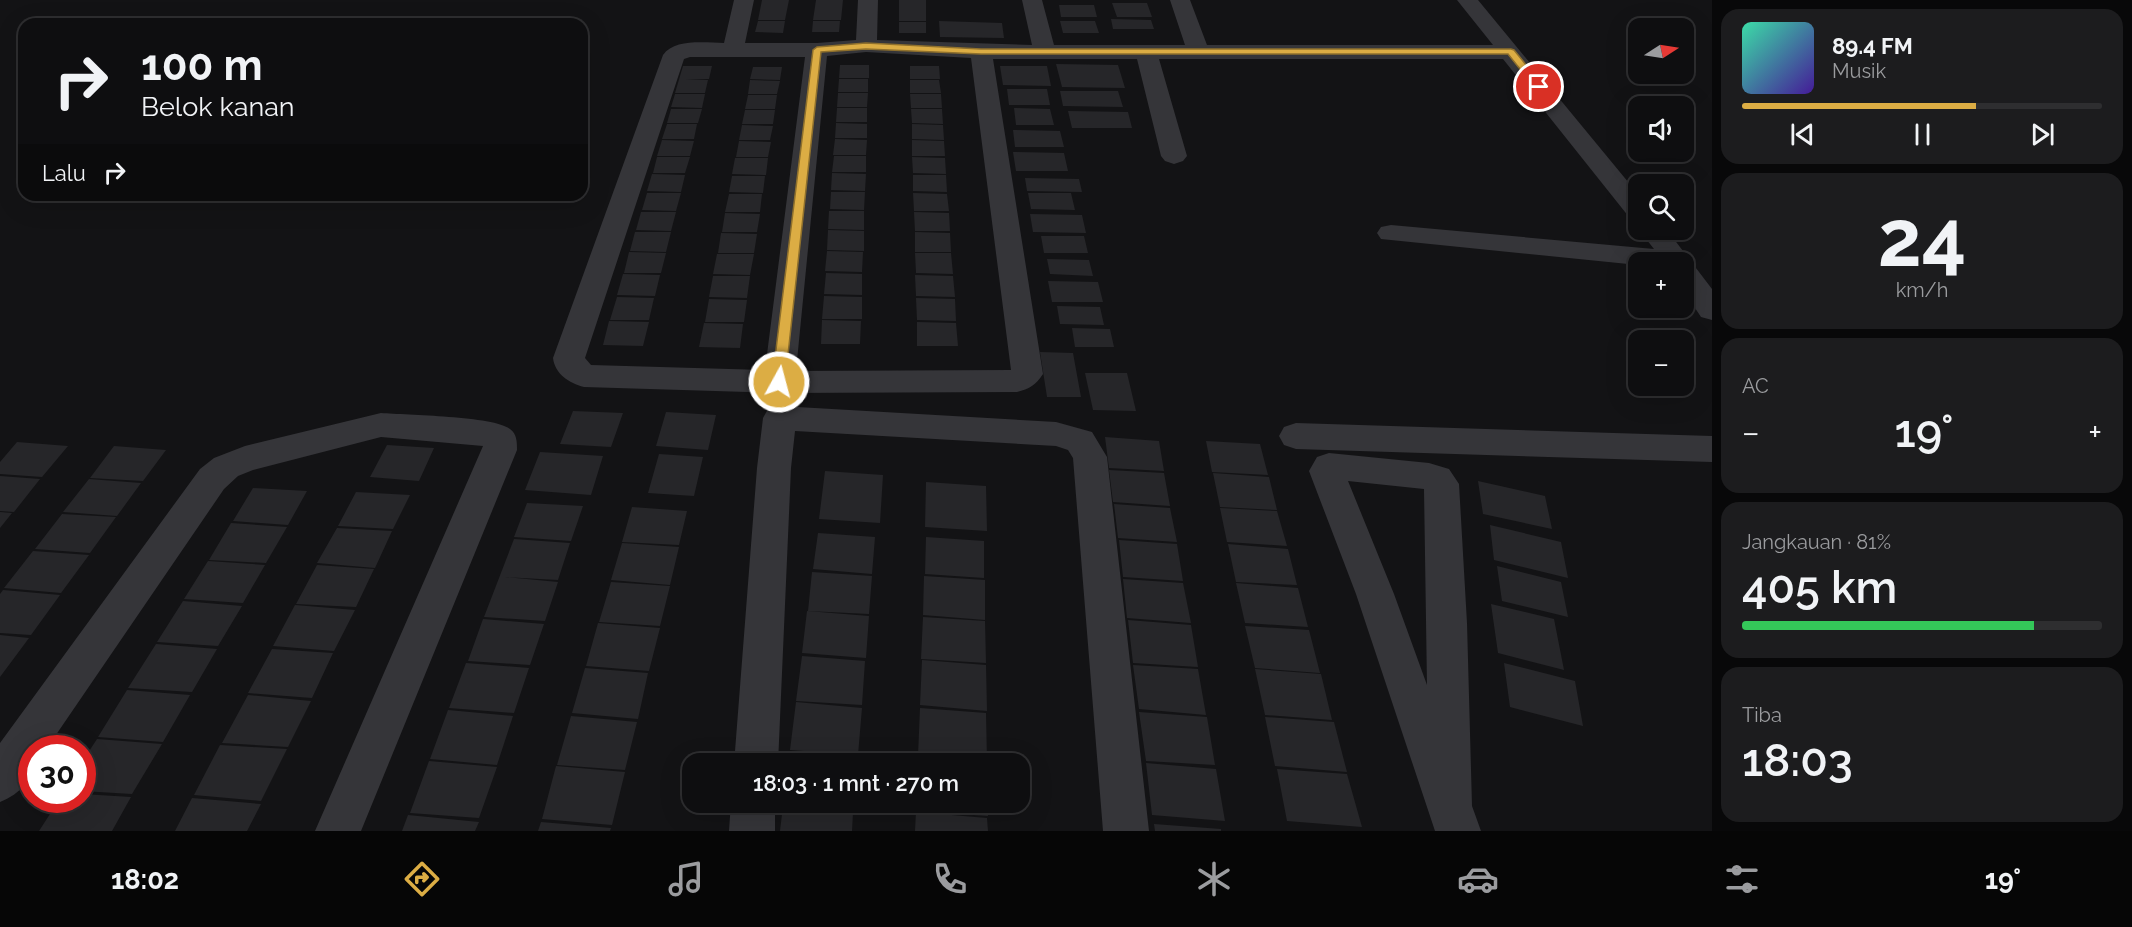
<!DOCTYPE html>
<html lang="id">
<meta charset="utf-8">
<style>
:root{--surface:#0e0e10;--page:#1c1c1e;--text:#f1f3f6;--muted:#9b9c9f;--line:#2e2e30;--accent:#dcad44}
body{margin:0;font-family:Raleway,sans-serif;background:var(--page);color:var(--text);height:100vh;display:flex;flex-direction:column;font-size:22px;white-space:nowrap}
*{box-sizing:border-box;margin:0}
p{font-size:20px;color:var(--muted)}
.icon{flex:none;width:33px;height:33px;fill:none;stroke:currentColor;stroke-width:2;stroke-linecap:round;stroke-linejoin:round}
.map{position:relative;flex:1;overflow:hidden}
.details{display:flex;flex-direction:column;gap:9px;padding:9px;background:#080809;width:420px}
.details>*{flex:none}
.banner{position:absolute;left:18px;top:18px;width:570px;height:183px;border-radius:18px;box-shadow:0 6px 24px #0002,0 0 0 2px var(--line);background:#0e0e10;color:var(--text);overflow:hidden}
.needle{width:39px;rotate:78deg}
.controls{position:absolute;left:1628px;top:18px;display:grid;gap:12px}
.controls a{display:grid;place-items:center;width:66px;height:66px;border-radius:12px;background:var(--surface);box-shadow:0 6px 24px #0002,0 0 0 2px var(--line);font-size:30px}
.speed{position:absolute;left:18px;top:735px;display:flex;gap:12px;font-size:30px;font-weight:700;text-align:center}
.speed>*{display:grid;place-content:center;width:78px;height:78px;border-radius:50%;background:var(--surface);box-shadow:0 6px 24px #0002,0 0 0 2px var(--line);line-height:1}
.speed .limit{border:9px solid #d22;background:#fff;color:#111}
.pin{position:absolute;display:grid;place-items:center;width:51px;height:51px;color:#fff;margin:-26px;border:3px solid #fff;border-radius:50%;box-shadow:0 2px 6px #0007}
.me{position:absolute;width:66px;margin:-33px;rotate:7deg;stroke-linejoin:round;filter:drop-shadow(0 0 4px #0008)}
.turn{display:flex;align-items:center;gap:21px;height:126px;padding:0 24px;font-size:27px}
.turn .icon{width:78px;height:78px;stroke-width:2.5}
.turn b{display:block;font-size:42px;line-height:51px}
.then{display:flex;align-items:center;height:57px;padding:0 24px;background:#0003;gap:12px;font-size:22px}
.big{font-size:45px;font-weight:600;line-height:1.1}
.details .tile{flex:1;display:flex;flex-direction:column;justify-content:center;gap:9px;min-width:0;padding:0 21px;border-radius:18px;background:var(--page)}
.details .dial{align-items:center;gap:0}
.dial b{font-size:78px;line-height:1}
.song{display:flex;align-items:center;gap:18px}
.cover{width:72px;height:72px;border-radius:9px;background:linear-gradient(135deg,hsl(160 70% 55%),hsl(260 70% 35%))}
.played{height:6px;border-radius:3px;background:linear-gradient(90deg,var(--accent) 65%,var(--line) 65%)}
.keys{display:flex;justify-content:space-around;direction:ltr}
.heat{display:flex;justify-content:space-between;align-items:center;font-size:33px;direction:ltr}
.charge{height:9px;border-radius:4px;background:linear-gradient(90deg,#34c759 81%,var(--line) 0)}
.trip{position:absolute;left:682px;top:753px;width:348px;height:60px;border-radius:18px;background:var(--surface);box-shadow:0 6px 24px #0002,0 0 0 2px var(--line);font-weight:600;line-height:60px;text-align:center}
.menu{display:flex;height:96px;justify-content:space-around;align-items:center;background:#060606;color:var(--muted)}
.menu .icon{width:42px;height:42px}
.menu .on{color:var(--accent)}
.menu b{font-size:27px;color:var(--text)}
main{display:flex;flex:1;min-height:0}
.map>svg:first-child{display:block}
</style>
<main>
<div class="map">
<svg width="1712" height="831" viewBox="0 0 1712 831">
<rect width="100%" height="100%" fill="#131315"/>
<path fill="#262629" d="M762,0H789L785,20H758Z
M816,0H843L841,20H813Z
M899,0H926V21H899Z
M1112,3H1147L1152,17H1117Z
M1059,5H1094L1097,17H1061Z
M1111,19L1151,20L1154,29H1113Z
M758,21H785L783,33L755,32Z
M813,21H840L839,32H812Z
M939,21L1002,23L1004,38L940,37Z
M1060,21H1095L1099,33H1063Z
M899,22H926V33H899Z
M1056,64L1118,65L1125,88L1062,87Z
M840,65H869V78H839Z
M683,66H712L709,79H685L708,80L705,93H675Z
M910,66H939L940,79H910Z
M1000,66H1047L1051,86L1003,85Z
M753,67H782L780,80L750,79Z
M839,79H868V92H838Z
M750,80L780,81L777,94H748Z
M910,80H939L941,93H910Z
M1007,89H1047L1050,105H1009Z
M1060,91H1118L1123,107L1063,106Z
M838,93H868L867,107H837Z
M675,94H705L702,108L671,107Z
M910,94H941L942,108H911Z
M748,95H777L775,109H745Z
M837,108H867V122H836Z
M1014,108L1050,109L1054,125H1016Z
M671,109H702L698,123H667Z
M911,109H942L943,124L912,123Z
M745,110H775L773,124H742Z
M1068,111L1128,112L1132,128H1072Z
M836,123L867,124V138H835Z
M667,124H697L694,139H662Z
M912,124L943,125L944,140L912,139Z
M742,125L773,126L770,140H739Z
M1013,130L1060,131L1064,147H1015Z
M835,139L867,140L866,155H833Z
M662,140L694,141L690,156H657Z
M912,140L944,141L945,156H912Z
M739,141L771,142L768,157H736Z
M1013,152L1064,153L1068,171H1016Z
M834,156H866V172H832Z
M657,157H690L685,173H653Z
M912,157L945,158L946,174L913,173Z
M735,158H768L766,175L732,174Z
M832,173L866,174L865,191L831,190Z
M652,174L685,175L681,192L647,191Z
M913,175H946L947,192L913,191Z
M732,176H765L763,193L729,192Z
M1025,178L1079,179L1082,192L1027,191Z
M831,192H865L864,210L830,209Z
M647,193H681L676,211L642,210Z
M913,193L947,194L949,211H914Z
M1028,193H1071L1075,210L1031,209Z
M729,194H762L760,212H725Z
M829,211H864V230L828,229Z
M641,212H676L671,231L636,230Z
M914,212L949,213L950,231H915Z
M725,213L760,214L757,232H722Z
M1030,214L1082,215L1086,233L1033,232Z
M828,230L864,231V251L827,250Z
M635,232H671L666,252L630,251Z
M915,232L950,233L951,252H915Z
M721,233L757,234L754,253H718Z
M1041,236H1084L1088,253H1044Z
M827,251L863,252L862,272L825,271Z
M629,252L666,253L661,273H624Z
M915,253H951L953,274L916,273Z
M717,254H754L750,275L713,274Z
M1047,259L1089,260L1093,276L1050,274Z
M826,273L862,274V295L824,294Z
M623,274L660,275L655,296L617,295Z
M915,275L953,276L955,297L916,296Z
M713,276H750L747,298L709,297Z
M1048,281L1098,282L1103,302H1052Z
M824,296L862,297V319H822Z
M617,297L654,298L649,320H610Z
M916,298L955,299L956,321L917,320Z
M709,299L747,300L744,322H705Z
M1057,306L1100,307L1104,325L1060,324Z
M822,320L861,321L860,344H821Z
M609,321L649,322L643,346L603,345Z
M917,322L956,323L958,346H917Z
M704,323L743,324L740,348L699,347Z
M1072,328L1110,329L1114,347H1075Z
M1040,352L1073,353L1081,397H1047Z
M1085,373H1127L1136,411L1093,410Z
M573,411L623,413L611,447L560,444Z
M666,412L716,415L708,450L656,446Z
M1105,437L1159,441L1164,471L1109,468Z
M1206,441L1260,444L1268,475L1212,472Z
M17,442L68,446L42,477L0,474V462Z
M387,445L434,448L419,481L370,477Z
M114,446L166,450L143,481L90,478Z
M540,452L603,456L591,495L525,490Z
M659,454L703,457L694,496L648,493Z
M1109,470L1164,473L1170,506L1113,502Z
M825,471L883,475L880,523L819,519Z
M1213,473L1269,477L1277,510L1220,507Z
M0,476L40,479L14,512L0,511Z
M89,479L141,483L117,516L63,512Z
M1478,481L1545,496L1552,529L1483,514Z
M926,482L986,486L987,531L925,527Z
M253,488L307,491L288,525L233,521Z
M356,492L410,495L393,529L338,526Z
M527,503L583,506L571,541L514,537Z
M1114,504L1170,508L1177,542L1118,538Z
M632,507L687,511L679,545L622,542Z
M1220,508L1277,511L1287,546L1227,542Z
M0,512L12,513L0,528Z
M62,514L116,517L90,553L35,549Z
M231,523L287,527L266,563L209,560Z
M1490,525L1561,542L1568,578L1494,560Z
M337,528L392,531L375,568L317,563Z
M818,533L875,537L872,574L813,569Z
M926,537L984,541V578L925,574Z
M514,539L570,543L558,580L504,577L558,582L545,621L484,617Z
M1119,540L1177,544L1183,581L1123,577Z
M622,543L679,547L670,585L611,580Z
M1228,544L1288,549L1297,585L1236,582Z
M33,551L89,555L61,593L4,588Z
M208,561L265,565L243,603L184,599Z
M317,565L374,569L356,607L296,604Z
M1497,566L1561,582L1568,617L1502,601Z
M812,572L872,576L869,614L808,611Z
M924,576L985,580V620L923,615Z
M1123,579L1183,583L1191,623L1127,618Z
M611,582L670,586L660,626L599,622Z
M1236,583L1298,588L1308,627L1245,623Z
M3,590L60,595L31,635L0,633V594Z
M183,601L242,606L218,646L157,642Z
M1491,604L1554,619L1564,670L1498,653Z
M295,605L355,610L334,651L273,646Z
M807,611L869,616L866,658L802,653Z
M923,617L985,621L986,663L921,659Z
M483,619L544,624L530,665L468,661Z
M1128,620L1191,625L1198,667L1133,663Z
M598,623L660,628L649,671L586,666Z
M1245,626L1309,630L1320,673L1255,668Z
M0,635L29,638L0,677Z
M156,644L217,649L192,692L128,688Z
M272,649L333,653L312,698L248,693Z
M802,656L865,661L862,705L796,701Z
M922,660L986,665L987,711L920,705Z
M466,663L529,668L514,713L449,708Z
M1504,663L1575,681L1583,726L1510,707Z
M1133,665L1198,669L1206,715L1139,709Z
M585,668L648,673L638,719L572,713Z
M1255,669L1321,674L1332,720L1265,715Z
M127,690L190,695L163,742L98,737Z
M248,695L311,701L288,747L222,743Z
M796,702L862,708L858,755L790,750Z
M920,708L986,713L987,761L918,756Z
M448,710L513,716L497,765L430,759Z
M1139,712L1207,717L1215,765L1146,761Z
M571,716L637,722L625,770L557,765Z
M1265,717L1334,722L1347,772L1275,766Z
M97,739L162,744L132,794L82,791V762Z
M220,745L287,749L261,801L194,795Z
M790,752L857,758V764H788Z
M918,759L955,762V764H918Z
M429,761L497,767L479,818L410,813Z
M1146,763L1216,769L1225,821L1152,815Z
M556,766L625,772L612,825L542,819Z
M1277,769L1347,774L1362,827L1287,821Z
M82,794L131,797L112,831H39L59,800H82Z
M192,798L261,804L247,831H175Z
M782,802H854V810Z
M916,802H987L988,816L916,811Z
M783,806L853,813L852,831H780Z
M916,812L987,818L988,831H915Z
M408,815L479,822L475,831H402Z
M541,822L611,828L610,831H538Z
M1154,824L1221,829V831H1155Z"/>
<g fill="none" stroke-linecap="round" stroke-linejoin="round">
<path fill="#353539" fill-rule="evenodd" d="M734,0H754L745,43H817L856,40L858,0H878L877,40L1032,45L1022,0H1042L1054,45H1185L1170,0H1190L1207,45H1493L1457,0H1478L1638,194V219L1629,217L1503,59H1159L1187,156L1183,161L1174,164L1165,161L1161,156L1137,59H993L1043,374C1036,385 1029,389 1017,392L779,393L584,387C569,383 555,374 553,358L663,55C675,38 706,43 724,43ZM866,52L971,58L1011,370L796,371L827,56ZM690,57H805L765,370L591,365L585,358L684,59Z
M1391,225L1654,249L1639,230H1667L1712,289V320L1701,317L1683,290V262H1638V265L1381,239L1377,233L1381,227Z
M780,406L1056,422L1092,432L1107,457L1149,831H1103L1073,458L1068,450L1056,446L795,431L791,468L778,764H734L757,468L763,418L768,409Z
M381,413C406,415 494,416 510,429C517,434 517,442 517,450L361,831H315L483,446L381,437L253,470L238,476L224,489L47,748H32C32,776 27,791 0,802V743L200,469L214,458L245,446Z
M1296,423L1712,436V462L1296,449L1284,445L1279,436L1284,427Z
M1329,453L1429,463L1449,469L1459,484L1467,623L1472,806L1481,831H1435L1356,594L1309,471L1317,457ZM1348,481L1424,489L1427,685L1394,594Z
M731,802H775V831H729Z"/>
</g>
<path fill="#dcad44" stroke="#8f702c" stroke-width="1.5" d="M866,43L981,49H1511L1514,50L1544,87L1536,89L1508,54H981L866,49L821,52L785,382L779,387L772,382L813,50L817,47Z"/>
</svg>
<div class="controls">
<a><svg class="needle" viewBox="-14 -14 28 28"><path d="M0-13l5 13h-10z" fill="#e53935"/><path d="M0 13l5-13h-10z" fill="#9b9c9f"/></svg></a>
<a><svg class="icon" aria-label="sound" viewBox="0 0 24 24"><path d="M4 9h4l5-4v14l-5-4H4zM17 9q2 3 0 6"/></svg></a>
<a><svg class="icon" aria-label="search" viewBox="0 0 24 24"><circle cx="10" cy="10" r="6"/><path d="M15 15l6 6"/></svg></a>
<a>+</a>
<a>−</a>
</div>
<div class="speed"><div class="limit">30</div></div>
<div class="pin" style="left:1539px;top:87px;background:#d93025"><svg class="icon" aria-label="arrive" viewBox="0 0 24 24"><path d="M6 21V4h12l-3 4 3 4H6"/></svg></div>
<svg class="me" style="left:779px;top:382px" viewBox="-20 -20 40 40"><circle r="17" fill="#dcad44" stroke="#fff" stroke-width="3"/><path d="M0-11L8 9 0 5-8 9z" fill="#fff"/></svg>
<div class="trip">18:03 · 1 mnt · 270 m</div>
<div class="banner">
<div class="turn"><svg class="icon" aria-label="right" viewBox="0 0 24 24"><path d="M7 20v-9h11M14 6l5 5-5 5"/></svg><div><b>100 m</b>Belok kanan</div></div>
<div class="then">Lalu<svg class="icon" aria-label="right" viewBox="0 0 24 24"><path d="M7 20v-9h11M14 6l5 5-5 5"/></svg></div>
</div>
</div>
<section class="details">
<div class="tile">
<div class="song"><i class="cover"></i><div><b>89.4 FM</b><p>Musik</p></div></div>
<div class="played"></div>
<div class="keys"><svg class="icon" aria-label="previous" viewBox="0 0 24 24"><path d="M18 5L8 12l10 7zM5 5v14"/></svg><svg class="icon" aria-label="pause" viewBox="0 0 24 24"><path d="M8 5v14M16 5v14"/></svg><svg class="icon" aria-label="next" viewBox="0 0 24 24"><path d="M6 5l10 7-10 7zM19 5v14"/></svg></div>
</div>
<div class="tile dial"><b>24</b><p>km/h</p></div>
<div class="tile"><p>AC</p>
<div class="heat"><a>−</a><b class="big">19°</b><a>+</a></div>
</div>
<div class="tile"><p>Jangkauan · 81%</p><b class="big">405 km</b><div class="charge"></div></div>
<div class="tile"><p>Tiba</p><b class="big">18:03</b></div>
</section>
</main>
<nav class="menu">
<b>18:02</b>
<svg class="icon on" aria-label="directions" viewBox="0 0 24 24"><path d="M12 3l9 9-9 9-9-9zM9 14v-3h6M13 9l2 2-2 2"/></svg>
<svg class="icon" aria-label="music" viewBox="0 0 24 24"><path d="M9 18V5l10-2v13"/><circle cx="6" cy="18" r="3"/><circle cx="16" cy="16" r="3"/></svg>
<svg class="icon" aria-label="phone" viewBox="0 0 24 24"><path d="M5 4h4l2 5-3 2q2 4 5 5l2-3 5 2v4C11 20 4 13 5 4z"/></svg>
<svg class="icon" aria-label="climate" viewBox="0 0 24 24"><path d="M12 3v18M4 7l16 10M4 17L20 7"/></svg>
<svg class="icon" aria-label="car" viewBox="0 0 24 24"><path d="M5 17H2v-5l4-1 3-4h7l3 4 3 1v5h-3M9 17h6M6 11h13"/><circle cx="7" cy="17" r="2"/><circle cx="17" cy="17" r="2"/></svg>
<svg class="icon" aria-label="filters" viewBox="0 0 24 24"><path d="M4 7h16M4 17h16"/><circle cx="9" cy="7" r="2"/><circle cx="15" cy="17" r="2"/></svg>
<b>19°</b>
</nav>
